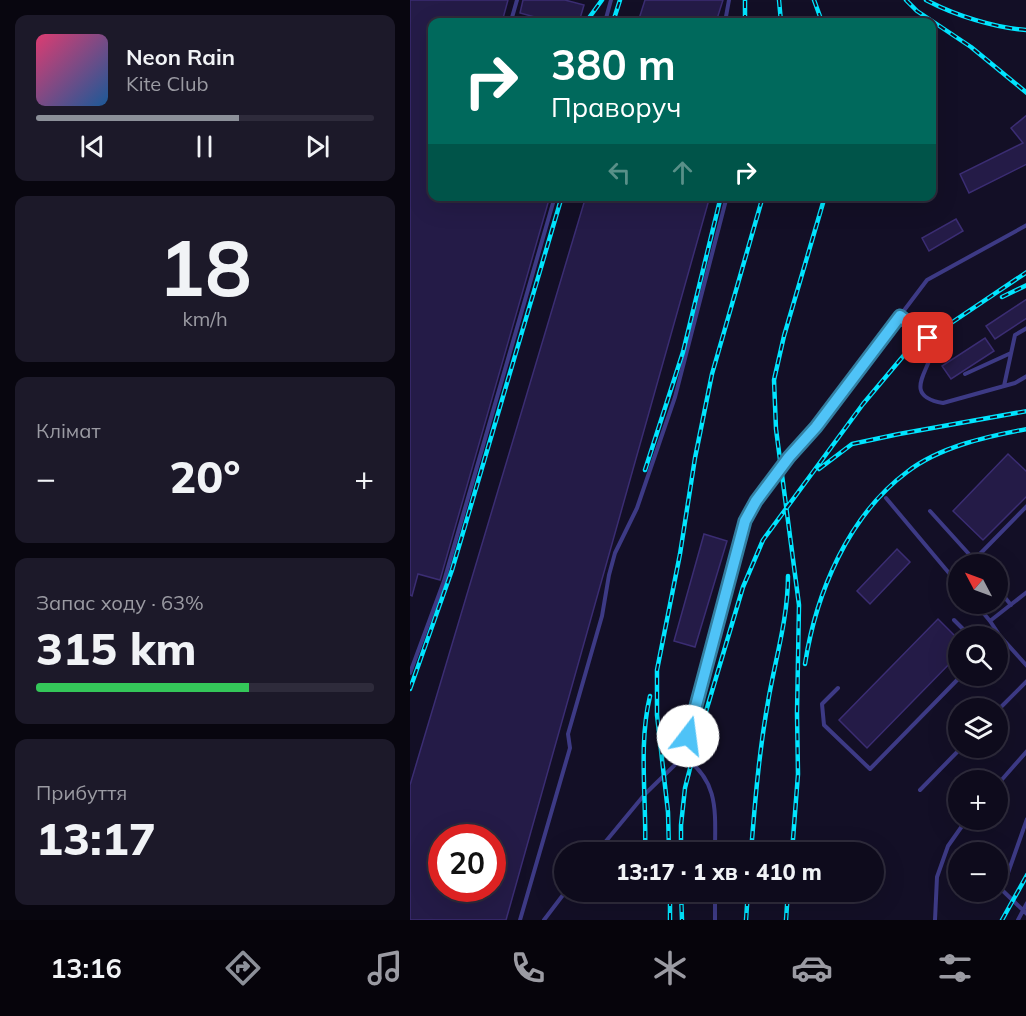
<!DOCTYPE html>
<html lang="uk">
<meta charset="utf-8">
<style>
:root{--surface:#0e0b1c;--page:#1c1929;--text:#f1f3f6;--muted:#9b9ba3;--line:#2e2b3b;--accent:#8c9099}
body{margin:0;font-family:Mulish,sans-serif;background:var(--page);color:var(--text);height:100vh;display:flex;flex-direction:column;font-size:22px;white-space:nowrap}
*{box-sizing:border-box;margin:0}
p{font-size:20px;color:var(--muted)}
.icon{flex:none;width:33px;height:33px;fill:none;stroke:currentColor;stroke-width:2;stroke-linecap:round;stroke-linejoin:round}
.map{position:relative;flex:1;overflow:hidden}
.details{display:flex;flex-direction:column;gap:15px;padding:15px;background:#08060f;width:410px}
.details>*{flex:none}
.hud{position:absolute;left:18px;top:18px;width:508px;height:183px;border-radius:12px;box-shadow:0 6px 24px #0002,0 0 0 2px var(--line);background:#00695c;color:#fff;overflow:hidden}
.needle{width:39px;rotate:311deg}
.controls{position:absolute;left:538px;top:554px;display:grid;gap:12px}
.controls a{display:grid;place-items:center;width:60px;height:60px;border-radius:50%;background:var(--surface);box-shadow:0 6px 24px #0002,0 0 0 2px var(--line);font-size:30px}
.speed{position:absolute;left:18px;top:824px;display:flex;gap:12px;font-size:30px;font-weight:700;text-align:center}
.speed>*{display:grid;place-content:center;width:78px;height:78px;border-radius:50%;background:var(--surface);box-shadow:0 6px 24px #0002,0 0 0 2px var(--line);line-height:1}
.speed .limit{border:9px solid #d22;background:#fff;color:#111}
.pin{position:absolute;display:grid;place-items:center;width:51px;height:51px;color:#fff;margin:-26px;border-radius:12px;box-shadow:0 3px 9px #0006}
.me{position:absolute;width:66px;margin:-33px;rotate:15deg;stroke-linejoin:round;filter:drop-shadow(0 0 4px #0008)}
.turn{display:flex;align-items:center;gap:21px;height:126px;padding:0 24px;font-size:27px}
.turn .icon{width:78px;height:78px;stroke-width:2.5}
.turn b{display:block;font-size:42px;line-height:51px}
.lanes{display:flex;align-items:center;height:57px;padding:0 24px;background:#0003;justify-content:center;gap:30px;direction:ltr}
.lanes .off{opacity:.35}
.big{font-size:45px;font-weight:800;line-height:1.1}
.details .tile{flex:1;display:flex;flex-direction:column;justify-content:center;gap:9px;min-width:0;padding:0 21px;border-radius:12px;background:var(--page)}
.details .dial{align-items:center;gap:0}
.dial b{font-size:78px;line-height:1}
.song{display:flex;align-items:center;gap:18px}
.cover{width:72px;height:72px;border-radius:9px;background:linear-gradient(135deg,hsl(340 70% 55%),hsl(210 70% 35%))}
.played{height:6px;border-radius:3px;background:linear-gradient(90deg,var(--accent) 60%,var(--line) 60%)}
.keys{display:flex;justify-content:space-around;direction:ltr}
.heat{display:flex;justify-content:space-between;align-items:center;font-size:33px;direction:ltr}
.charge{height:9px;border-radius:4px;background:linear-gradient(90deg,#34c759 63%,var(--line) 0)}
.trip{position:absolute;left:144px;top:842px;width:330px;height:60px;border-radius:30px;background:var(--surface);box-shadow:0 6px 24px #0002,0 0 0 2px var(--line);font-weight:800;line-height:60px;text-align:center}
.tabs{display:flex;height:96px;justify-content:space-around;align-items:center;background:#06040b;color:var(--muted)}
.tabs .icon{width:42px;height:42px}
.tabs .selected{color:var(--accent)}
.tabs b{font-size:27px;color:var(--text)}
main{display:flex;flex:1;min-height:0}
.map>svg:first-child{display:block}
</style>
<main>
<section class="details">
<div class="tile">
<div class="song"><i class="cover"></i><div><b>Neon Rain</b><p>Kite Club</p></div></div>
<div class="played"></div>
<div class="keys"><svg class="icon" aria-label="previous" viewBox="0 0 24 24"><path d="M18 5L8 12l10 7zM5 5v14"/></svg><svg class="icon" aria-label="pause" viewBox="0 0 24 24"><path d="M8 5v14M16 5v14"/></svg><svg class="icon" aria-label="next" viewBox="0 0 24 24"><path d="M6 5l10 7-10 7zM19 5v14"/></svg></div>
</div>
<div class="tile dial"><b>18</b><p>km/h</p></div>
<div class="tile"><p>Клімат</p>
<div class="heat"><a>−</a><b class="big">20°</b><a>+</a></div>
</div>
<div class="tile"><p>Запас ходу · 63%</p><b class="big">315 km</b><div class="charge"></div></div>
<div class="tile"><p>Прибуття</p><b class="big">13:17</b></div>
</section>
<div class="map">
<svg width="617" height="920" viewBox="0 0 617 920">
<rect width="100%" height="100%" fill="#130f26"/>
<path fill="#241b47" stroke="#3b2d73" stroke-width="1.5" fill-rule="evenodd" d="M0,0H98L92,22H22V196H140L30,580L8,574L2,596L0,595Z
M113,0H155L174,5L169,22H143L110,13Z
M235,0H313L306,22H228Z
M617,115V164L559,193L550,174L613,143L601,128Z
M176,196H300L96,920H0V785ZM32,837H82V888H32Z
M546,219L553,231L519,251L512,238Z
M617,299V318L585,339L576,326Z
M575,338L584,351L541,379L532,366Z
M598,454L617,472V496L573,540L543,511Z
M294,534L317,541L285,647L264,641Z
M487,549L500,562L460,604L447,591Z
M528,619L549,640V654L457,748L429,720Z"/>
<g fill="none" stroke-linecap="round" stroke-linejoin="round">
<path stroke="#3d3a85" stroke-width="4" d="M107,0L101,21L107,22
M195,22L201,0
M315,22L319,0
M490,316C499,323 517,332 521,344C528,364 486,395 533,403L605,383L617,376
M555,374L601,353
M594,386L605,335L617,328
M379,457L406,427L517,280L617,225
M476,498L549,585
M520,511L568,564
M564,560L617,506
M588,589L601,605
M565,603L580,621L590,636L617,666
M544,620L560,636
M580,621L617,592
M0,673L34,581L145,196
M428,688L412,704L414,725L460,769L552,675
M588,710L617,681
M273,757C310,780 305,814 305,852
M588,784L617,751
M510,790L552,747
M617,819L592,890L617,914
M187,852L235,794L273,757L335,521L346,501
M305,891V920
M110,920L160,748L158,734L192,616L199,575L205,553L227,508L265,397L317,196
M134,920L156,891
M525,920L527,877L538,846L557,819
M608,920L617,903"/>
<g stroke="#00e5ff" stroke-width="4.5">
<path id="rail" d="M369,0L371,22
M404,0L412,22
M496,0L507,11L561,47L617,93
M516,0C544,15 585,28 617,30
M176,22L192,0
M203,22L210,0
M335,22V0
M592,297L617,285
M409,469L442,444L489,434L617,411
M235,470L273,352L311,196
M395,664C406,593 438,516 497,472C529,447 578,436 617,429
M0,689L42,570L152,196
M235,852C237,801 228,746 240,696
M259,852L258,812L247,715V670L270,554L285,458L302,374L353,196
M271,852V825L275,788L286,745L333,587L353,540L453,404L495,354L617,272
M341,852C345,802 349,752 358,702C365,660 378,619 378,576
M382,852L388,774L387,713L389,605L366,429L364,380L374,336L415,196
M271,891L272,920
M260,920V891
M336,920L338,891
M376,920L378,891
M592,920L617,875"/>
</g>
<use href="#rail" stroke="#130f26" stroke-width="2" stroke-dasharray="7" stroke-linecap="butt"/>
<path stroke="#3d3a85" stroke-width="4" d="M346,501L379,457"/>
</g>
<g fill="none" stroke-linecap="round" stroke-linejoin="round">
<g stroke="#337fa1" stroke-width="15">
<path id="route" d="M278,736L335,521L346,501L379,457L406,427L490,316L518,338"/>
</g>
<use href="#route" stroke="#4fc3f7" stroke-width="10"/>
</g>
</svg>
<div class="controls">
<a><svg class="needle" viewBox="-14 -14 28 28"><path d="M0-13l5 13h-10z" fill="#e53935"/><path d="M0 13l5-13h-10z" fill="#9b9ba3"/></svg></a>
<a><svg class="icon" aria-label="search" viewBox="0 0 24 24"><circle cx="10" cy="10" r="6"/><path d="M15 15l6 6"/></svg></a>
<a><svg class="icon" aria-label="layers" viewBox="0 0 24 24"><path d="M12 4l9 5-9 5-9-5zM3 14l9 5 9-5"/></svg></a>
<a>+</a>
<a>−</a>
</div>
<div class="speed"><div class="limit">20</div></div>
<div class="pin" style="left:518px;top:338px;background:#d93025"><svg class="icon" aria-label="arrive" viewBox="0 0 24 24"><path d="M6 21V4h12l-3 4 3 4H6"/></svg></div>
<svg class="me" style="left:278px;top:736px" viewBox="-20 -20 40 40"><circle r="19" fill="#fff"/><path d="M0-13L10 11 0 6-10 11z" fill="#4fc3f7"/></svg>
<div class="trip">13:17 · 1 хв · 410 m</div>
<div class="hud">
<div class="turn"><svg class="icon" aria-label="right" viewBox="0 0 24 24"><path d="M7 20v-9h11M14 6l5 5-5 5"/></svg><div><b>380 m</b>Праворуч</div></div>
<div class="lanes"><svg class="icon off" aria-label="left" viewBox="0 0 24 24"><path d="M17 20v-9H6M10 6l-5 5 5 5"/></svg><svg class="icon off" aria-label="ahead" viewBox="0 0 24 24"><path d="M12 20V5M6 11l6-6 6 6"/></svg><svg class="icon" aria-label="right" viewBox="0 0 24 24"><path d="M7 20v-9h11M14 6l5 5-5 5"/></svg></div>
</div>
</div>
</main>
<nav class="tabs">
<b>13:16</b>
<svg class="icon selected" aria-label="directions" viewBox="0 0 24 24"><path d="M12 3l9 9-9 9-9-9zM9 14v-3h6M13 9l2 2-2 2"/></svg>
<svg class="icon" aria-label="music" viewBox="0 0 24 24"><path d="M9 18V5l10-2v13"/><circle cx="6" cy="18" r="3"/><circle cx="16" cy="16" r="3"/></svg>
<svg class="icon" aria-label="phone" viewBox="0 0 24 24"><path d="M5 4h4l2 5-3 2q2 4 5 5l2-3 5 2v4C11 20 4 13 5 4z"/></svg>
<svg class="icon" aria-label="climate" viewBox="0 0 24 24"><path d="M12 3v18M4 7l16 10M4 17L20 7"/></svg>
<svg class="icon" aria-label="car" viewBox="0 0 24 24"><path d="M5 17H2v-5l4-1 3-4h7l3 4 3 1v5h-3M9 17h6M6 11h13"/><circle cx="7" cy="17" r="2"/><circle cx="17" cy="17" r="2"/></svg>
<svg class="icon" aria-label="filters" viewBox="0 0 24 24"><path d="M4 7h16M4 17h16"/><circle cx="9" cy="7" r="2"/><circle cx="15" cy="17" r="2"/></svg>
</nav>
